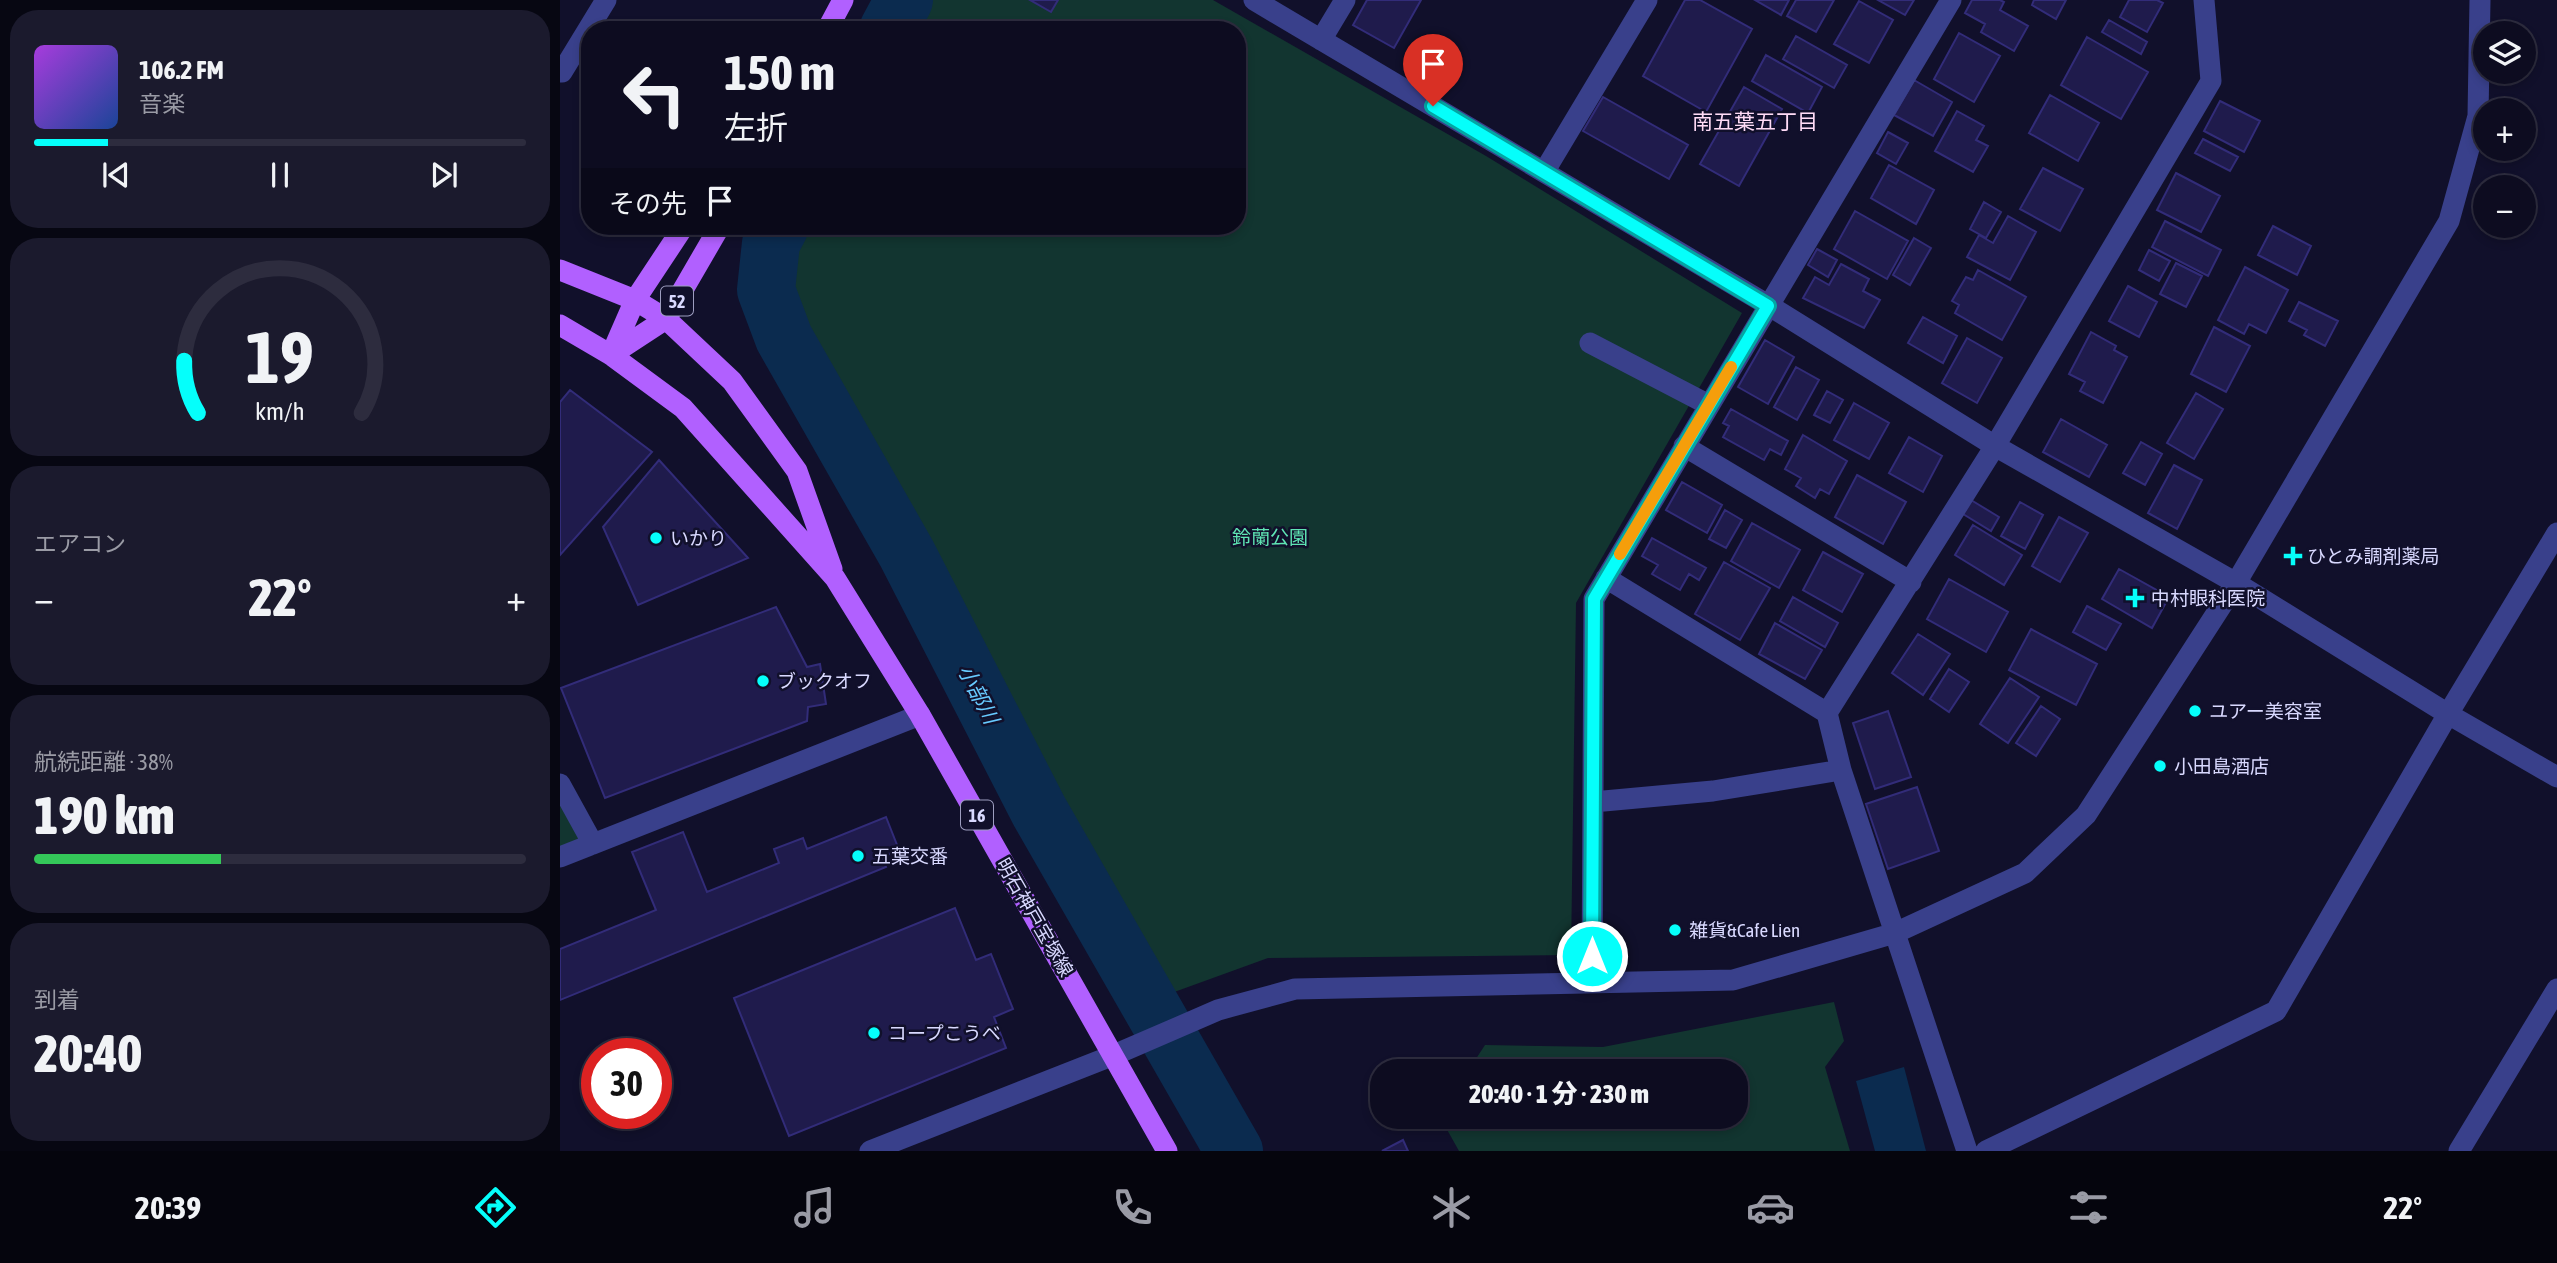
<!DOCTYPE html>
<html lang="ja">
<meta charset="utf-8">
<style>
:root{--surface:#0d0c20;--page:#1b1a2d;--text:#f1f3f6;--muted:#9a9ba5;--line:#2d2c3e;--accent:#05fffb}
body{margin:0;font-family:"Asap Condensed","Noto Sans JP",sans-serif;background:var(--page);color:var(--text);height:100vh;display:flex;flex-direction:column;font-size:26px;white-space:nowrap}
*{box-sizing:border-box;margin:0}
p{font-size:23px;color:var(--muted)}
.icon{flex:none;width:38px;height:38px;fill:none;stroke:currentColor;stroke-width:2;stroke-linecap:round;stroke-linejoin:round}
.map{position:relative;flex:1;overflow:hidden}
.side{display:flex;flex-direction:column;gap:10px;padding:10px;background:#070712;width:560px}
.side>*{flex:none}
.guide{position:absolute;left:21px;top:21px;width:665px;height:214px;border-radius:28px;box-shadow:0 4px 10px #0003,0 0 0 2px var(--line);background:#0d0c20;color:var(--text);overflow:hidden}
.buttons{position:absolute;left:1913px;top:21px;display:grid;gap:14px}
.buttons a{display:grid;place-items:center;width:63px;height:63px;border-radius:50%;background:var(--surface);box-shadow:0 4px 10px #0003,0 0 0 2px var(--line);font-size:35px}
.speed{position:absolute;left:21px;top:1038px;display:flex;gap:14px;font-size:35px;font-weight:700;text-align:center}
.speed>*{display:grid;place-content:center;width:91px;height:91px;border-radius:50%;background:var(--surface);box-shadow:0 4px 10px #0003,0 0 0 2px var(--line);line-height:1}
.speed .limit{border:10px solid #d22;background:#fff;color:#111}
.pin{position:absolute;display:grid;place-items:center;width:60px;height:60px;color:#fff;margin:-72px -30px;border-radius:50% 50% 50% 0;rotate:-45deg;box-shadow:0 0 7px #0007}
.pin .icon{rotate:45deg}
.me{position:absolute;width:77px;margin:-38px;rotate:0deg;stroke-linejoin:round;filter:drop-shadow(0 0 5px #0008)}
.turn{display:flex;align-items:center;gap:24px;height:147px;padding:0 28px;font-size:32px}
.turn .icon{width:91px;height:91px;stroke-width:2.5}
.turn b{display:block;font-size:49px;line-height:60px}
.then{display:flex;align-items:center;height:66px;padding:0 28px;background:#0003;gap:14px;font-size:26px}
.big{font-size:52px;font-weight:800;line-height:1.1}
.side .tile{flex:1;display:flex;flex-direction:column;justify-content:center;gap:10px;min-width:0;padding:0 24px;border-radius:28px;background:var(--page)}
.side .dial{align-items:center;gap:0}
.dial svg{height:182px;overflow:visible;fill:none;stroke:var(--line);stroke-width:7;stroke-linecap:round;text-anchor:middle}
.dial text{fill:var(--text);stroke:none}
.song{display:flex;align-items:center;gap:21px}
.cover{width:84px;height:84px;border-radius:10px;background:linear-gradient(135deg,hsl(280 70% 55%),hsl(220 70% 35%))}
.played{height:7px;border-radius:4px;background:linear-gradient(90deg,var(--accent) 15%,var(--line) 15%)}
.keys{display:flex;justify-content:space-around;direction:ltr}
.heat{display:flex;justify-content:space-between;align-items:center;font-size:38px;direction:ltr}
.charge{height:10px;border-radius:5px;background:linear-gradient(90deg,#34c759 38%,var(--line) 0)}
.trip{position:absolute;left:810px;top:1059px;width:378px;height:70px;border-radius:28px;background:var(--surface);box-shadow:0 4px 10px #0003,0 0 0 2px var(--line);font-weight:800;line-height:70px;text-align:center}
.dock{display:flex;height:112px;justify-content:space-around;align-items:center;background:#05050d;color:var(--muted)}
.dock .icon{width:49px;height:49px}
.dock .selected{color:var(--accent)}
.dock b{font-size:32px;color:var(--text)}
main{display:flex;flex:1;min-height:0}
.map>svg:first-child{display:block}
</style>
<main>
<section class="side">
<div class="tile">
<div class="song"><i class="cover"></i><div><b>106.2 FM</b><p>音楽</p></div></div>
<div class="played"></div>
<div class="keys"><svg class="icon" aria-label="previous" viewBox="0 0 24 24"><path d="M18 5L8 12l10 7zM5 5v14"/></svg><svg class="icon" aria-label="pause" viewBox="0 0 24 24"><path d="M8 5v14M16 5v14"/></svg><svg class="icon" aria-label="next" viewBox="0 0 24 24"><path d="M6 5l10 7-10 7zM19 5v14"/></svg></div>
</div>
<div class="tile dial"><svg viewBox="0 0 100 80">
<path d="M14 69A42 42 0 1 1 86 69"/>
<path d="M14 69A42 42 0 0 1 8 46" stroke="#05fffb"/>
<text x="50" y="56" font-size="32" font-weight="700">19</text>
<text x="50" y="72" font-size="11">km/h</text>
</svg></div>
<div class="tile"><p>エアコン</p>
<div class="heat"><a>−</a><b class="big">22°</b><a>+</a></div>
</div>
<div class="tile"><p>航続距離 · 38%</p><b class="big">190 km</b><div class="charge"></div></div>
<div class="tile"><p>到着</p><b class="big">20:40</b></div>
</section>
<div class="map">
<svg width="1997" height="1151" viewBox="0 0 1997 1151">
<rect width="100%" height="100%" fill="#11102b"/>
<path fill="#123530" d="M363,0H653L926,156L1182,313L1016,603L1011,955L708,958L606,995L492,805L357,537L237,333L220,289L226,243L236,226H677V30H346Z
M0,784L33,844L0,857Z
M1274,1002L1284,1041L1265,1067L1290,1151H899L880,1117L1176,1116V1071H908L925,1045L1043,1047Z"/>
<path fill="#0b2b4f" d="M1344,1067L1366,1151H1315L1296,1081Z"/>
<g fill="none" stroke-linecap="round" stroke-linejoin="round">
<path stroke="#0b2b4f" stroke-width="58" d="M328,30L344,0
M220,226L211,243L206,290L224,338L347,554L479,811L674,1151"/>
</g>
<path fill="#1f1b4c" stroke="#322c79" stroke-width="2" d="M470,0H498L491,12Z
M807,0H861L834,48L793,25Z
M1125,0H1140L1192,29L1146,112L1083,76Z
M1195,0H1229L1221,15Z
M1236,0H1274L1256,32L1227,16Z
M1318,0H1354L1345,15Z
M1412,0H1440L1444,2L1440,10L1468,26L1454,51L1421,32L1425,24L1405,13Z
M1474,0H1506L1496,19L1472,5Z
M1569,0H1597L1603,3L1587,32L1560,17Z
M1299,1L1333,20L1309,63L1274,44Z
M1549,20L1587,42L1581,54L1542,32Z
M1399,33L1440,56L1414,102L1374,79Z
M1236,36L1287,65L1274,88L1223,59Z
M1527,37L1588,72L1561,119L1501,85Z
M1206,55L1262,87L1248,113L1192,81Z
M1354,80L1392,102L1373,136L1334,115Z
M1184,87L1222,109L1179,186L1140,164Z
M1490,95L1539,123L1518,161L1469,133Z
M1043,97L1128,145L1109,179L1023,131Z
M1660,101L1700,121L1684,152L1644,131Z
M1397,111L1424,126L1416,140L1428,146L1413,172L1375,151Z
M1328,132L1348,143L1336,164L1317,153Z
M1643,139L1678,157L1670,171L1635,153Z
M1329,165L1374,190L1356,224L1311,198Z
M1483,168L1523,189L1500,231L1460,209Z
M1616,173L1660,196L1641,232L1597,210Z
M1424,202L1441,212L1426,238L1410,229Z
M1295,211L1348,241L1327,279L1274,249Z
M1448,216L1476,232L1450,280L1407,257L1419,235L1433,243Z
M1605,221L1661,250L1648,276L1592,247Z
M1713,226L1751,246L1737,275L1698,255Z
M1354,238L1371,248L1350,285L1333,275Z
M1257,249L1277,260L1268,277L1248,265Z
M1589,250L1610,261L1599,281L1579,270Z
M1616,263L1642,276L1626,307L1600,294Z
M1281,264L1309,279L1303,291L1320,300L1304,328L1243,298L1255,277L1269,285Z
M1685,267L1728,290L1706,333L1689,324L1684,334L1658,320Z
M1418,270L1466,297L1442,340L1395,313L1399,305L1392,301L1406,277L1413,280Z
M1568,286L1597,302L1579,337L1549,321Z
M1739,302L1778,321L1765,346L1744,335L1747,330L1729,321Z
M1363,317L1397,336L1383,363L1348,343Z
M1654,327L1690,346L1666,392L1631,374Z
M1531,332L1556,346L1554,350L1567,357L1543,403L1520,391L1525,382L1509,374Z
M1407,338L1442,358L1417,403L1382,383Z
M1205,340L1234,357L1208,404L1178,387Z
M1236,367L1259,380L1237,420L1214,407Z
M10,390L92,452L0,555V402Z
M1267,391L1283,400L1270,423L1254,415Z
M1636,393L1663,409L1634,459L1607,443Z
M1294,403L1329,423L1309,459L1274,440Z
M1171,409L1228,441L1221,455L1210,449L1204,460L1163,437L1169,426L1163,423Z
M1501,419L1547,445L1529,477L1483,452Z
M1243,435L1287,461L1269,494L1260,489L1255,498L1236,486L1241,478L1225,469Z
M1349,437L1382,456L1363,492L1329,473Z
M1581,442L1602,454L1585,485L1563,473Z
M99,460L188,558L78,605L43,527Z
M1614,465L1642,480L1617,529L1588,513Z
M1297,475L1346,502L1323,544L1275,517Z
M1122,482L1162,505L1147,533L1106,510Z
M1411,500L1439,517L1431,531L1403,514Z
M1460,502L1483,515L1465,549L1441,536Z
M1165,510L1182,520L1166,548L1149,539Z
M1499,517L1528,533L1500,582L1472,566Z
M1192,523L1240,550L1219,588L1171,561Z
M1413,525L1462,555L1444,585L1395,555Z
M1092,538L1146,568L1139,580L1129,574L1120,590L1092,574L1098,565L1082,556Z
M1263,552L1303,574L1282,612L1243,590Z
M1164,562L1210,588L1180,640L1135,614Z
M1559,569L1609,597L1592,628L1542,599Z
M1389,579L1448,612L1426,652L1367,619Z
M1233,597L1278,623L1265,647L1220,621Z
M1527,606L1561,624L1546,650L1513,632Z
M216,607L247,667L260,664L266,704L248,707L247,721L45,798L1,688Z
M1215,623L1262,650L1245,679L1199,654Z
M1471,629L1537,664L1516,705L1449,670Z
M1358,634L1390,654L1363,695L1332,673Z
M1389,669L1409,682L1389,712L1370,699Z
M1450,678L1479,697L1448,743L1420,724Z
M1481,706L1500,719L1476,756L1456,743Z
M1328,711L1351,777L1315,789L1293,723Z
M1357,787L1379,851L1328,869L1306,804Z
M326,817L339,850L322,857L326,867L0,1000V949L96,910L72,852L123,832L147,892L219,863L214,849L243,838L247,849Z
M395,908L416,960L431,954L453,1009L434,1017L446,1048L229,1136L174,998Z
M843,1140L848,1151H822Z"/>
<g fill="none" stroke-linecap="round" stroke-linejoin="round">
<path stroke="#39408b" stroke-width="21" d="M694,0L1208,305L1435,446L1676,583L1888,714L1997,777
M761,40L785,0
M0,72H2L46,0
M984,172L1087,0
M1030,343L1149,405
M1124,446L1351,582
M1046,578L1267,713
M0,784L33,844
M1033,802L1153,791L1281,770
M0,857L360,715
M1032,982L1034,599L1391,0
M310,1151L554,1055L658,1010L735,989L1173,980L1335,933L1465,873L1526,815L1676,583L1889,221L1918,116L1920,0
M1407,1151L1281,770L1267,713L1435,446L1651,81L1644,0
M1426,1151L1716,1011L1888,714L1997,533
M1899,1151L1997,989"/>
<path stroke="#b160ff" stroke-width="21" d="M267,30L283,0
M0,270L75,300L106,319L172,381L237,471L272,569
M0,325L51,355L123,408L275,578L360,715L607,1151
M51,355L106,319L160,226
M51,355L75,300L124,226"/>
</g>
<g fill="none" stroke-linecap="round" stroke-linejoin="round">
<g stroke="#03a6a3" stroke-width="18">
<path id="route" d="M873,106L1208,306L1034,599L1032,956"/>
</g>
<use href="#route" stroke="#05fffb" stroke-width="12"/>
<path stroke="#f59e0b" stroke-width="12" d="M1060,554L1171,367"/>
</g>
<g fill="#05fffb" stroke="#11102b" stroke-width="2.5">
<circle cx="96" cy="538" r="7"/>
<path d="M1729.5 545.5h7v7h7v7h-7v7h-7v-7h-7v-7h7z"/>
<path d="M1571.5 587.5h7v7h7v7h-7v7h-7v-7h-7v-7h7z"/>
<circle cx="203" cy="681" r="7"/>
<circle cx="1635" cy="711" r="7"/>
<circle cx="1600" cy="766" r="7"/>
<circle cx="298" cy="856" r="7"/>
<circle cx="1115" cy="930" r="7"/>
<circle cx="314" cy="1033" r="7"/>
</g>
<g text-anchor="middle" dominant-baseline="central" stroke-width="5" stroke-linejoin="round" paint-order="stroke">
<g fill="#11102b" stroke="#9d9dbf" stroke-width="2">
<rect x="101" y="286.5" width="32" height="29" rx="5"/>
<rect x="401" y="800.5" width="32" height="29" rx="5"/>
</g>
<g font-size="18" font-weight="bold" fill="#d9d9ff">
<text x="117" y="301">52</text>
<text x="417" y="815">16</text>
</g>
<g font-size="19" fill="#5fe5b4" stroke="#11102b">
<text x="710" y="537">鈴蘭公園</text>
</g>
<g font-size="19" fill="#d9d9ff" stroke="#11102b" text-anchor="start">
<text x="110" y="538">いかり</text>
<text x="1747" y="556">ひとみ調剤薬局</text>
<text x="1591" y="598">中村眼科医院</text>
<text x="217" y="681">ブックオフ</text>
<text x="1649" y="711">ユアー美容室</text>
<text x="1614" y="766">小田島酒店</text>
<text x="312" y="856">五葉交番</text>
<text x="1129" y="930">雑貨&amp;Cafe Lien</text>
<text x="328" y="1033">コープこうべ</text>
</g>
<g font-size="19" fill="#d9d9ff" stroke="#11102b">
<text transform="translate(475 917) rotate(60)">明石神戸宝塚線</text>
</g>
<g font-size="21" fill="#ffdbf6" stroke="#11102b">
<text x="1195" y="121">南五葉五丁目</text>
</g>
<g font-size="21" font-style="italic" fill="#67caff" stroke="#11102b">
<text transform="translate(419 694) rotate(63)">小部川</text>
</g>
</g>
</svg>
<div class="buttons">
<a><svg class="icon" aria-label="layers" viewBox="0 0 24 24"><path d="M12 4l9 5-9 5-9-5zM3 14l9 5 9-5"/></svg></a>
<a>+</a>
<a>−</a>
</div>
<div class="speed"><div class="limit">30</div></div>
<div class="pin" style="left:873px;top:106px;background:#d93025"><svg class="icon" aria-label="arrive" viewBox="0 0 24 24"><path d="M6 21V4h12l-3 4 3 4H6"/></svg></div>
<svg class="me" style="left:1032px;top:956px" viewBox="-20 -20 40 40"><circle r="17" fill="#05fffb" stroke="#fff" stroke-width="3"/><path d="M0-11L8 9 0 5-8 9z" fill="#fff"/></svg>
<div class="trip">20:40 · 1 分 · 230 m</div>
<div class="guide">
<div class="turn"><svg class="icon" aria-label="left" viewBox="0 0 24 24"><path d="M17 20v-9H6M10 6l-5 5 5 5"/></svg><div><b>150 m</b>左折</div></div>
<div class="then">その先<svg class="icon" aria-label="arrive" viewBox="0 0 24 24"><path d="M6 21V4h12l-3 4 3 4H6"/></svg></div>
</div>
</div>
</main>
<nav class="dock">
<b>20:39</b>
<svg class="icon selected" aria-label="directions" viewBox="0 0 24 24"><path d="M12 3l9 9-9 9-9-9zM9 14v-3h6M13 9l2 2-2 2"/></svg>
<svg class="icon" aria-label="music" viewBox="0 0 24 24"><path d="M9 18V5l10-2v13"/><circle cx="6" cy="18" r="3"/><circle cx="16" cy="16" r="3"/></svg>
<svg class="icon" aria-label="phone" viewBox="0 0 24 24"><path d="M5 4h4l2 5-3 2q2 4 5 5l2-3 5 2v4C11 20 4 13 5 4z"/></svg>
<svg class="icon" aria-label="climate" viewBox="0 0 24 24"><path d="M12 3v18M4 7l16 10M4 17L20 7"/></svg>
<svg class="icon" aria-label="car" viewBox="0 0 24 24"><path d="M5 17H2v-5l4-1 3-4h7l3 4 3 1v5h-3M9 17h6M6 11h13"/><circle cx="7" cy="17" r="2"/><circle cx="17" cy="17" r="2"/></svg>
<svg class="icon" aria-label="filters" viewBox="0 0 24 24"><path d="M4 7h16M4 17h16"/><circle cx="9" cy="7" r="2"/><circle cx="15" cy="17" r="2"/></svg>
<b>22°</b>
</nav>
